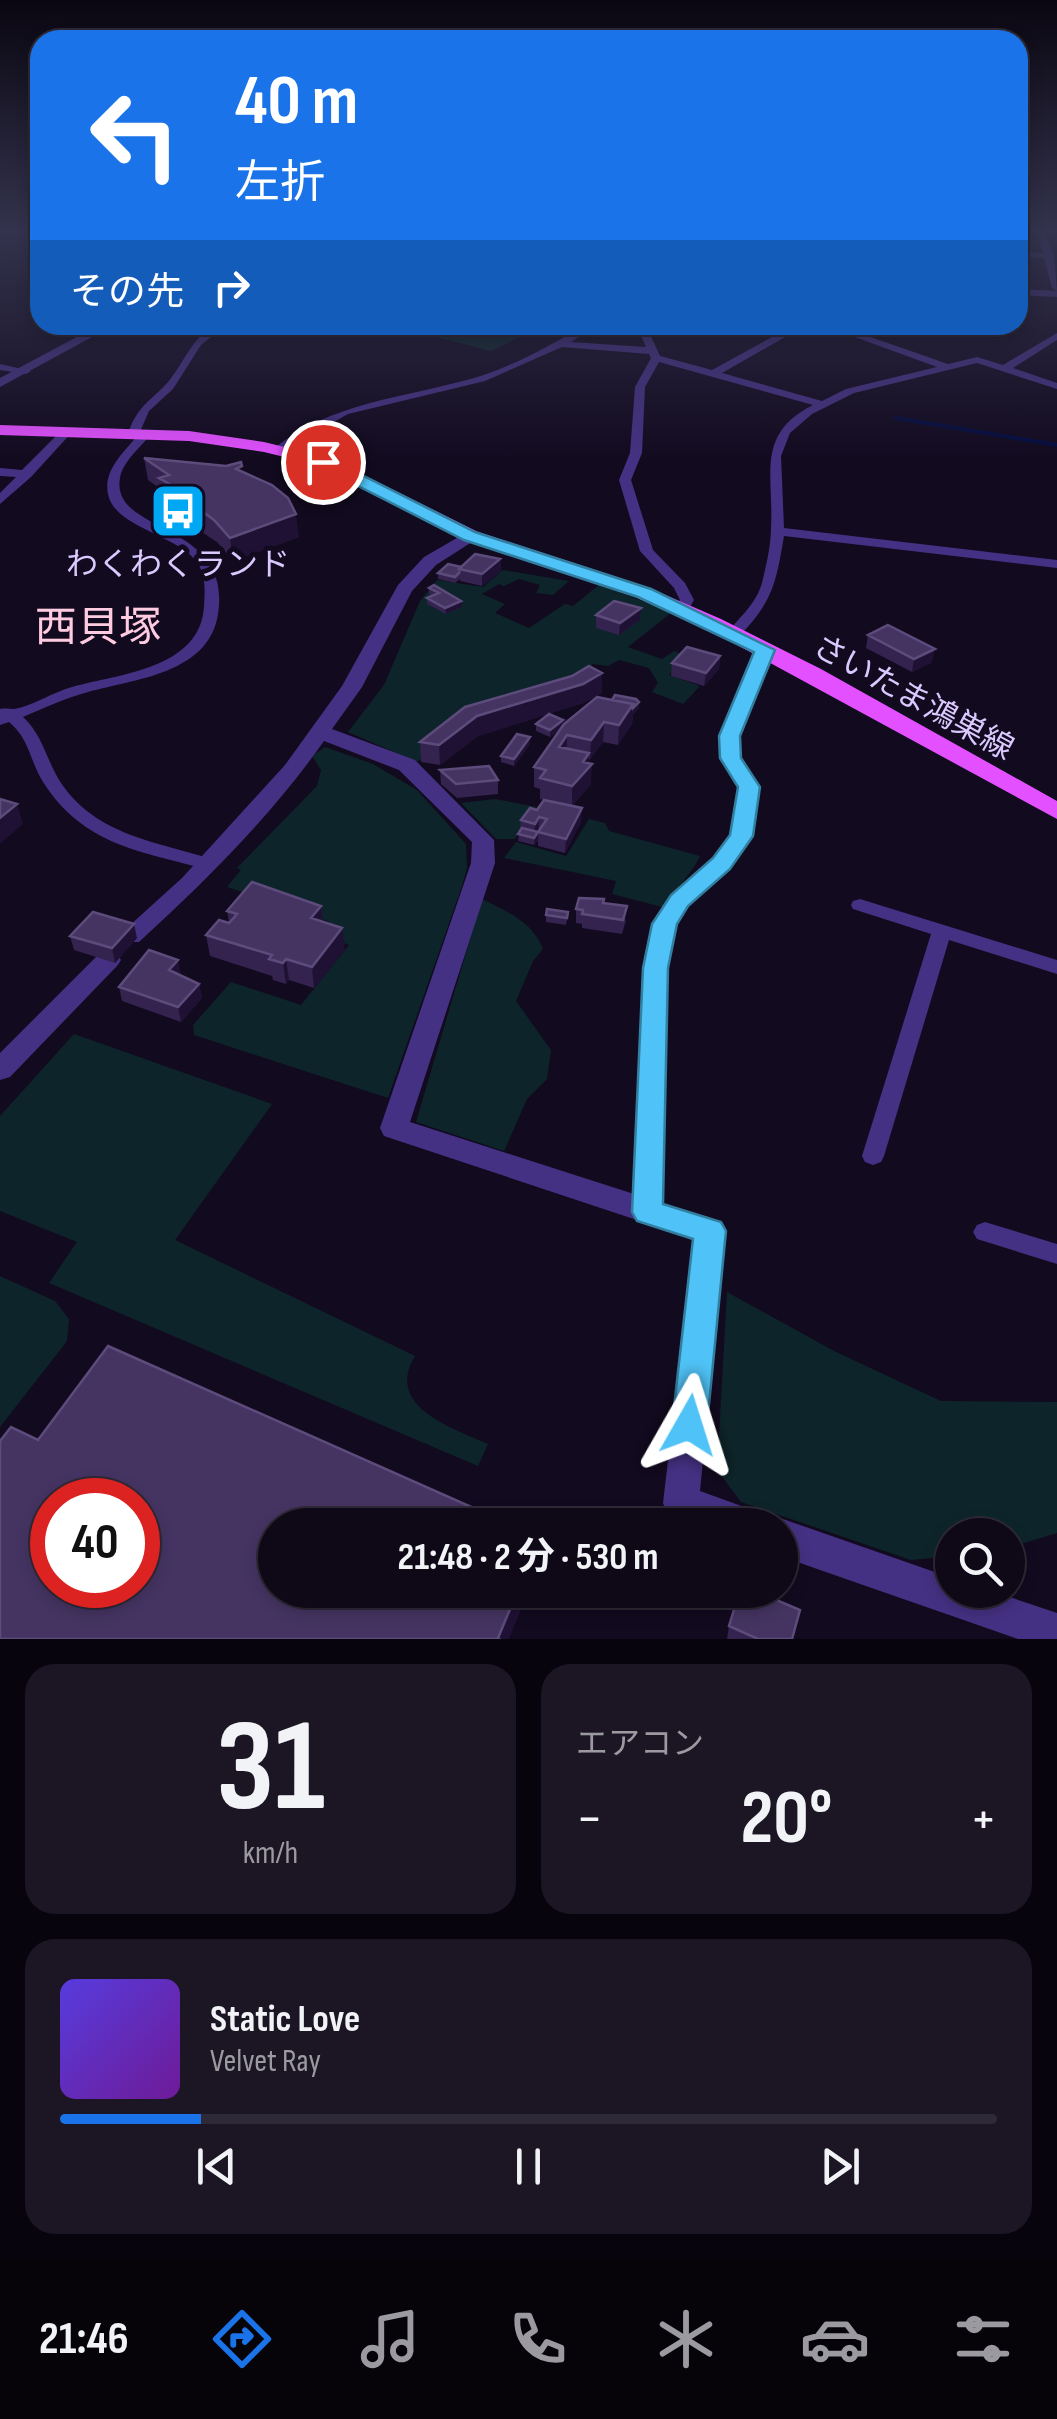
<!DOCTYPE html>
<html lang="ja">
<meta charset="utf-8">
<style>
:root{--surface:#0e0817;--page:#1c1624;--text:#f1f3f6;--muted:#9b9aa1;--line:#2e2936;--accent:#1a73e8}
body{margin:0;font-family:"Sofia Sans Condensed","Noto Sans JP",sans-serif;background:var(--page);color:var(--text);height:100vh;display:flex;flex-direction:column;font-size:38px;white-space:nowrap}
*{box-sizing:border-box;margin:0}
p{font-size:32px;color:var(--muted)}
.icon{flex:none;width:55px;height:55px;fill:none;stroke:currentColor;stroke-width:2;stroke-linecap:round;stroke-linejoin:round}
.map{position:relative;height:1639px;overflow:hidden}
.panel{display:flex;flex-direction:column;gap:25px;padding:25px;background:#08040d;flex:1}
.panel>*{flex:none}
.guide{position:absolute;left:30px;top:30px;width:998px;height:305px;border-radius:30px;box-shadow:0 5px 15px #0003,0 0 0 2px var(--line);background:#1a73e8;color:#fff;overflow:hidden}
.controls{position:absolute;left:935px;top:1518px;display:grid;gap:20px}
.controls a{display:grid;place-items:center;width:90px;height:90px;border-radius:50%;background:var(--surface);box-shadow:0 5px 15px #0003,0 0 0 2px var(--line);font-size:50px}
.speed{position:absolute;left:30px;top:1478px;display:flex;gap:20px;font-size:50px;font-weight:700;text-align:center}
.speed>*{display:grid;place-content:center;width:130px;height:130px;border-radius:50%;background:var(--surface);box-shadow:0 5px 15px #0003,0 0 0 2px var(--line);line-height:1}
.speed .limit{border:15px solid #d22;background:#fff;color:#111}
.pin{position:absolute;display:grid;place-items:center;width:85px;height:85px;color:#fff;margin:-42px;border:5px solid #fff;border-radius:50%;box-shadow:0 2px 10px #0007}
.me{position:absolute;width:110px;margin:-55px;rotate:6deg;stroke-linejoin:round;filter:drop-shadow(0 0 8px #0008)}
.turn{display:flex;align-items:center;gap:35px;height:210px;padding:0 40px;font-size:45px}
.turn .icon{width:130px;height:130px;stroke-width:2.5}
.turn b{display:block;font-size:70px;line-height:85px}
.then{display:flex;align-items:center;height:95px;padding:0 40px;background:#0003;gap:20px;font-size:38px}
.big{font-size:75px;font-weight:700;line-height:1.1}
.panel .tile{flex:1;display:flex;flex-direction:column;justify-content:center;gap:15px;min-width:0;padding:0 35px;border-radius:30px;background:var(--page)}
.panel .dial{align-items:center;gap:0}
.dial b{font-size:130px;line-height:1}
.song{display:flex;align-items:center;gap:30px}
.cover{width:120px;height:120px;border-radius:15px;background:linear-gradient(135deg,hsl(250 70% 55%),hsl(280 70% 35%))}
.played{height:10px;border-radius:5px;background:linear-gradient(90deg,var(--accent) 15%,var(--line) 15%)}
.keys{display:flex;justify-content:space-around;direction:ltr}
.heat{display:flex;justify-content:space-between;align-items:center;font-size:55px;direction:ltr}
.panel .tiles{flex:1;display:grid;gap:25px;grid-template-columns:1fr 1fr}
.tile:last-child{grid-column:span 2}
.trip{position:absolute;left:258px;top:1508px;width:540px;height:100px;border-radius:50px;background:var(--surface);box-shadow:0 5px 15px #0003,0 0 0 2px var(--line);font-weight:700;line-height:100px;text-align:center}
.dock{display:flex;height:160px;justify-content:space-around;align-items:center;background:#060309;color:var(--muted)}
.dock .icon{width:70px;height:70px}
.dock .on{color:var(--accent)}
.dock b{font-size:45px;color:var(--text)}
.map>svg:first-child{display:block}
</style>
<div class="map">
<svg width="1057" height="1639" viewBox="0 0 1057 1639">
<rect width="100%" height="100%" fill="#120a1f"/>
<path fill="#0d252a" d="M530,325L540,327L491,351L392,326Z
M503,570L569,581L553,595L536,593L540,585L519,579L504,586L499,584L482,594L505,604L495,613L529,628L565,604L573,606L599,585L672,612L628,647L662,659L674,651L714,665L684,659L669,675L700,686L683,704L652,692L658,683L649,668L619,660L608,666L592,664L591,669L464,727L417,762L348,732L384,685L420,601L437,580L483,587Z
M325,747L373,764L417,790L466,844L467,868L462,886L388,1098L194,1035L193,1025L231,982L301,1005L349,945L321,935L330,922L227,887L241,870L237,868L317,786L321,770L312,756Z
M495,799L537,807L515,839H496L461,803Z
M589,819L605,823L609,831L700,856C692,874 675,888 666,908L612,894L616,881L504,858L516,842L566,856Z
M482,899C506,911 533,922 543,949L533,961L516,1001L551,1050L547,1079L527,1099L504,1151L416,1122Z
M74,1034L272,1104L175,1240L415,1356C384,1407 453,1428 488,1444L478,1466L49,1283L77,1242L0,1211V1116Z
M0,1276L55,1301L69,1319L67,1341L0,1427Z
M727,1292L834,1351L941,1401L1057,1402V1533L1008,1548V1535H952V1556L911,1560L741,1502L717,1470Z"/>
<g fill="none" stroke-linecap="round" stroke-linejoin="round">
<path stroke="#050d3e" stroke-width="4" d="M896,418L1057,445"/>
<path fill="#453183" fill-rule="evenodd" d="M1037,233H1045L1054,256L1057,291L1052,288L1044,258L1018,256V251L1043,253Z
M1018,289L1057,291V297L1018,295Z
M214,325H226L201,345L173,389L149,411L139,434L145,431L151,434C141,447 123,461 120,478C110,535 233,520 218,614C209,674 134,679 88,692C65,698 44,708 23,717C43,735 46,760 61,783C97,836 158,842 215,860L218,864L215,868L209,870C141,851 84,846 43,782C30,761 29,738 9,722L0,725V709C5,708 10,709 14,709C33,706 53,692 72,687C118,674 201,669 204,606C205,591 206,576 197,562C177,535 114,527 108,494C103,470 124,452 138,435L128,433C139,404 149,403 168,382C186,360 189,342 214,325Z
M585,325H597L571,342L646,347L636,325H646L660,356L712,370L794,325H806L722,373L822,401L846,389L937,367L822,325H836L948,364L977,357L1003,365L1057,333V340L1013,368L1057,383V389L977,363L854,393L812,414L790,433L781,456L784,528L1057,560V568L784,536C776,583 773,602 738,637H728L726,634C739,618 756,604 762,583C766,566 771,546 771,528C774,475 755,434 813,405L659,362L645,387L642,453L631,480L653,550L685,583L694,600L687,612H677L675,609L680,600L674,588L640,551L619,480L630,453L635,387L651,358L649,354L562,347L485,381L348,414L282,452L272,450C330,402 404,398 474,378C512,367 551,345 585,325Z
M0,364L31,371L26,374L0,370Z
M63,429L73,431L31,477L0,504V493L16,477L0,476V468L22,470Z
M765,646L772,650L737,736L739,758L757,787L754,816L746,838L733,859L681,910L670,941L664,984L659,1212L655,1219L647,1222L639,1219L635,1212C638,1156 640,1100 642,1043C644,1006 641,966 654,929C670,882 727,864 737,814C744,778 731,784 723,757C714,731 746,676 758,650Z
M860,899L1057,960V974L949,940L884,1156L881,1162L873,1165L865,1162L862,1156L931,934L853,909L851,905L853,901Z
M985,1222L1057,1244V1264L977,1239L973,1232L977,1225Z"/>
<path fill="#453183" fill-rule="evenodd" d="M99,325H114L0,387V378Z
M469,531L477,536L475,540L436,565L412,591L362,687L332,729L415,760L494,840L495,863L410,1122L721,1222L725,1231L700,1491L758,1512L763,1525H692L668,1516L663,1503L694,1239L384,1136L380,1128L471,863L472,842L399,770L324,741C272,815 206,881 139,942H121L118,936L182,878L285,765L342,686L398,585L424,557Z
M108,951L117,954L121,960L117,966L10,1077L0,1080V1053L99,954Z
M780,1518L952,1578V1590H989L1057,1613V1639H1018L780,1556V1525H766Z"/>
<path fill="#e250ff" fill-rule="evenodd" d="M0,425L189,431L264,442L329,458L478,532L647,587L721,619L821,669L1057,801V819L706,628L633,596L464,540L317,465L264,452L189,441L0,435Z"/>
</g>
<path fill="#34224f" d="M144,458L243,472L299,537L233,561L218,543L192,525L191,517L163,500L162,490L148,480Z
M500,559L501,571L482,586L460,581V579L455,583L438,579V573Z
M429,588L462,607L446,614L427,604V598L432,596L429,594Z
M596,615L640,620L619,635L596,628Z
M868,635L932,662L912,672L866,648Z
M720,656L719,669L704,686L671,676L672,663Z
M602,693L583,703L478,736L440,765L421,762L420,742Z
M612,700L639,702V708L633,714L632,724L618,745L603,742L589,760L591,784L572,806L540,799V789L534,787V767L562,728L550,737L536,731V724L563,720V726Z
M530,744L514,766L501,762V756Z
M440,770L498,780V794L457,798L441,784Z
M530,808L581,822L565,853L538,846V840L534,845L518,841L521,820Z
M604,899V903L626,920L622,934L582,928V924L576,923V909Z
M321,906L323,922L345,949L314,988L289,980L286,984L273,980L272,976L210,956L206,935L229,922L227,911Z
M568,912L566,925L546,922V915Z
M70,936L137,938L115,963L74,950Z
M180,975L199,984L202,998L181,1022L122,1001L119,987Z
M729,1626L792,1639H727Z"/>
<path fill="#1f1134" d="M296,514L299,537L233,561L230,538Z
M500,559L501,571L482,586V574Z
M461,601L462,607L446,614L445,608Z
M641,608L640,620L619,635L620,623Z
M935,649L932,662L912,672L914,659Z
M720,656L719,669L704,686L706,673Z
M602,673V693L583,703L478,736L440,765L439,745L477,716Z
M639,702V708L633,714L632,724L618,745L619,725L633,704Z
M563,720V727L550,737V730Z
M604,722L603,742L590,760L591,740Z
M567,735V755L559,747Z
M530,737V744L514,766V759Z
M589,753V767L592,764L591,784L572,806V786Z
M17,804L23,824L0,844V818Z
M582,808L581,822L565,853L566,839Z
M539,817L538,839L534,845L535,824Z
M321,906L324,927L311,918Z
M134,924L137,938L115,963L112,948Z
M342,928L345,949L314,988L312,967Z
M286,959L289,980L286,984L283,963Z
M178,960L181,974L169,970Z
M199,984L202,998L181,1022L178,1007Z
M518,1590H529L509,1639H498Z"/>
<path fill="#453462" stroke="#5d4b7b" stroke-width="2.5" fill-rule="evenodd" d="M144,458L226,466L241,462L242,466L236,469L272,485L288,498L296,514L230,538L214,520L189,502L196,499L159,478L169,475Z
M475,554L500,559L482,574L459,569Z
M448,564L461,567L459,573L455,577L438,573Z
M434,585L461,601L445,608L427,598L439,593L429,588Z
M614,601L641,608L620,623L596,615Z
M888,625L935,649L914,659L868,635Z
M687,647L720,656L706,673L672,663Z
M589,666L602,673L583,684L477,716L439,745L420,742L465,707L572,676Z
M615,695L636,699L639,702L633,708V704L612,700Z
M597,697L633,704L619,725L604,722L591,740L567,735L559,747L589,753L583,762L592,764L572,786L540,778L546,770L534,767L564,724Z
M549,714L563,720L550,730L536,724Z
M517,734L530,737L514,759L501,756Z
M489,766L498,780L456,784L440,770Z
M0,799L17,804L0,818Z
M544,800L582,808L566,839L538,832L547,819L539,817L535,824L521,820L530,808L537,810Z
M522,828L538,832L534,838L518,834Z
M252,882L321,906L311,918L342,928L312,967L286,959L283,963L269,959L272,955L206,935L219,920L229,923L237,914L227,911Z
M579,898L604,899L603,903L627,906L623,920L582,914L583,910L576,909Z
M547,909L568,912L567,918L546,915Z
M93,912L134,924L112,948L70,936Z
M149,950L178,960L169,970L199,984L178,1007L119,987Z
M108,1346L512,1525H275V1590H518L498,1638L500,1639H0V1441L11,1427L38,1440ZM52,1500H138V1585H52Z
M740,1590H753L800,1610L792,1639H758L729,1626Z"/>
<linearGradient id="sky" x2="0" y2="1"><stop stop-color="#0a0611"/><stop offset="0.5" stop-color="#33334d"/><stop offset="1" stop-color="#33334d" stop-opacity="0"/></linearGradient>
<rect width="1057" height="462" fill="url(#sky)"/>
<path fill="#4fc3f7" stroke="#337fa1" stroke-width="2.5" d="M317,458H328L475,532L651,589L775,650L740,736L741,758L760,787L753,836L730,869L688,906L677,924L668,968L663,1204L721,1222L726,1231L707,1425L702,1437L689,1442L677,1437L672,1425L693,1239L637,1221L632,1212L643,968L652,924L671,895L713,858L730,835L738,787L720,758L719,736L754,652L638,597L464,540L317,465Z"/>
<defs>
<g id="bus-square" transform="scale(2.875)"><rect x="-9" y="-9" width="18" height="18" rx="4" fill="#00a8f4" stroke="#120a1f"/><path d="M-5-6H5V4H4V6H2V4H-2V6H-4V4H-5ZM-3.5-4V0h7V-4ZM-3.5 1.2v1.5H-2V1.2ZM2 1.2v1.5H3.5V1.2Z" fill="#fff"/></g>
</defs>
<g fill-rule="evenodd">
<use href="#bus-square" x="178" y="511"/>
</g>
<g text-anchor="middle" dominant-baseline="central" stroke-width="10" stroke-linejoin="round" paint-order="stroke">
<g font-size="32" fill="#dac9ff" stroke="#120a1f">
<text x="178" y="565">わくわくランド</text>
</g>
<g font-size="32" fill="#dac9ff" stroke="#120a1f">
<text transform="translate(913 698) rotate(29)">さいたま鴻巣線</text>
</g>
<g font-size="42" fill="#ffcbe1" stroke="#120a1f">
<text x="98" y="628">西貝塚</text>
</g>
</g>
</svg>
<div class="controls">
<a><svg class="icon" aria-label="search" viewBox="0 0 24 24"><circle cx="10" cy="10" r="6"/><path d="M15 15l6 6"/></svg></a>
</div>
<div class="speed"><div class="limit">40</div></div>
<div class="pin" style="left:323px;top:462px;background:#d93025"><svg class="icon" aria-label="arrive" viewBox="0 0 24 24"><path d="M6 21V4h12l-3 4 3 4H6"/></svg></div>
<svg class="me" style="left:689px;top:1425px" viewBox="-20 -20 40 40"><path d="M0-17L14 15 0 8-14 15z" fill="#4fc3f7" stroke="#fff" stroke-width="4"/></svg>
<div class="trip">21:48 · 2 分 · 530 m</div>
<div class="guide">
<div class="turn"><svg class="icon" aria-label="left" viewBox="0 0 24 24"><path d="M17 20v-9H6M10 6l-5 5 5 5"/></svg><div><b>40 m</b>左折</div></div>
<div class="then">その先<svg class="icon" aria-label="right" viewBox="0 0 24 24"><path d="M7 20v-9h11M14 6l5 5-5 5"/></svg></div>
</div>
</div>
<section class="panel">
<div class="tiles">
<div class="tile dial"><b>31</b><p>km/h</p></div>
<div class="tile"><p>エアコン</p>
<div class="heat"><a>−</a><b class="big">20°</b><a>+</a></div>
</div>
<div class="tile">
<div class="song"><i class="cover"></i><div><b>Static Love</b><p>Velvet Ray</p></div></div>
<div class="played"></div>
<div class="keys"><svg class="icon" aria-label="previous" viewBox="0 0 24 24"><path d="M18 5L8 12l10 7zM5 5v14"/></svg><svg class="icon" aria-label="pause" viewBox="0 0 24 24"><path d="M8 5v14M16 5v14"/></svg><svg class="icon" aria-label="next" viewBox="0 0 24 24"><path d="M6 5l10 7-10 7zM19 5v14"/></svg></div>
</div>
</div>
</section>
<nav class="dock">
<b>21:46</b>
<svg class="icon on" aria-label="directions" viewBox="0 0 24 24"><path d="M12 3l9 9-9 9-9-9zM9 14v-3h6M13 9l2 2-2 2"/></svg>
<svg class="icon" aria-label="music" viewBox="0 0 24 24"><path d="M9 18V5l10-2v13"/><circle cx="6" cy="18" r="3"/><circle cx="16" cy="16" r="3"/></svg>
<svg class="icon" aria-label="phone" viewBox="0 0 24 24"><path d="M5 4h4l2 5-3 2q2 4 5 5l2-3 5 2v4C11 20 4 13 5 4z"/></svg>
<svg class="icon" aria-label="climate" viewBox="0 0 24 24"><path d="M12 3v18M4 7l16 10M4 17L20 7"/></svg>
<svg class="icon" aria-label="car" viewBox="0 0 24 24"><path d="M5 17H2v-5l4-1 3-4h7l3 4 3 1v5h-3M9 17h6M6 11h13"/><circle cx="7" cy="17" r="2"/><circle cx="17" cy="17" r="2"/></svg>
<svg class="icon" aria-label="filters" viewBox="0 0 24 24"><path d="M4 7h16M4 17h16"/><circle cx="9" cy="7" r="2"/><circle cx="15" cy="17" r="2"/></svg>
</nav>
